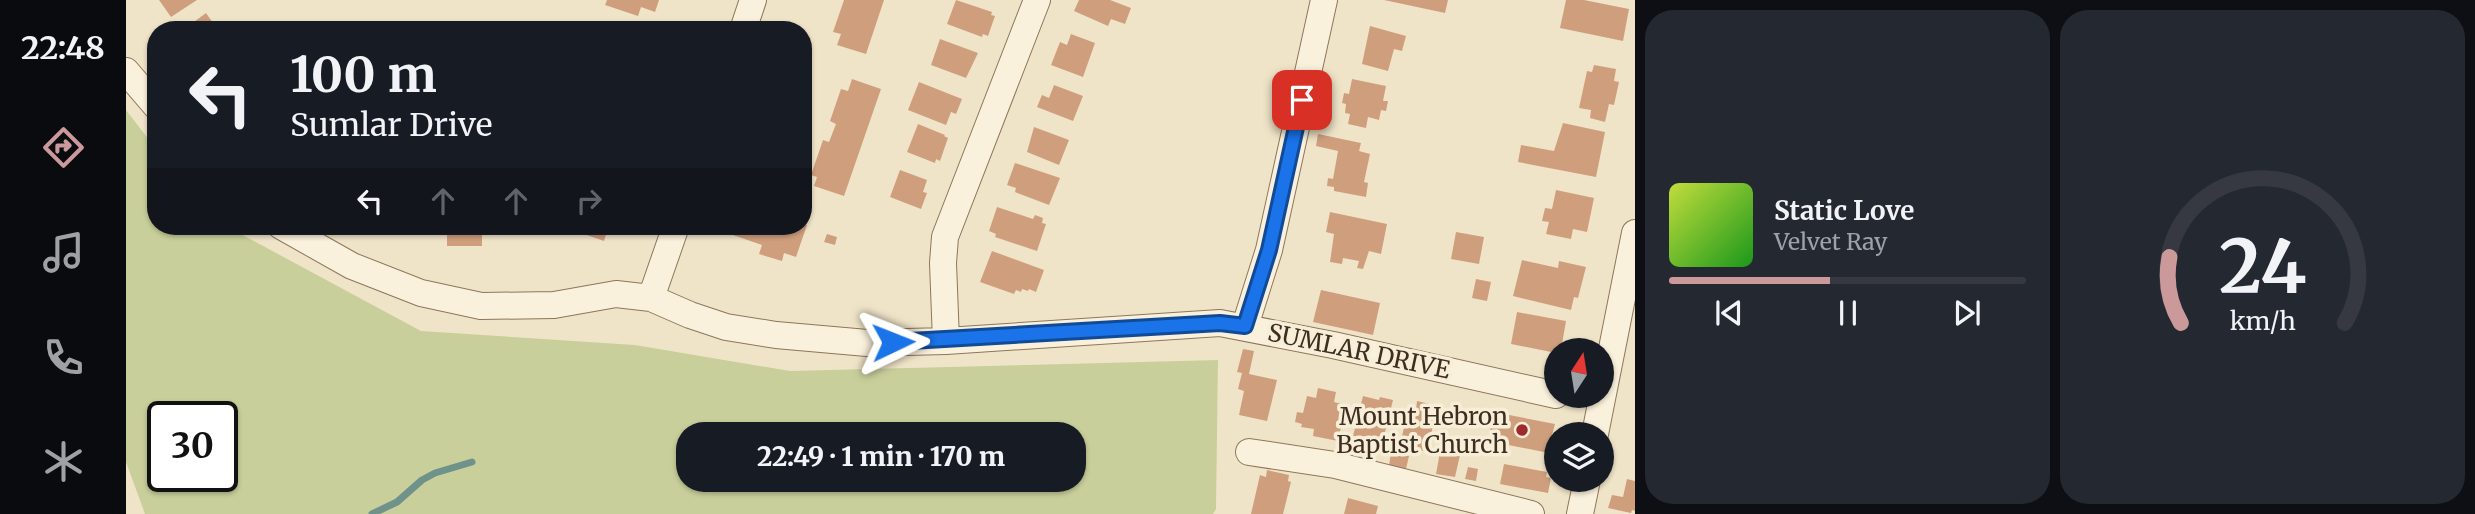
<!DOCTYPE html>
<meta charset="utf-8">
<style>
:root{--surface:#171b24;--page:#242831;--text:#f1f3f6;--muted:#9ea1a6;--line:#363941;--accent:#cc999b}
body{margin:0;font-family:Merriweather,serif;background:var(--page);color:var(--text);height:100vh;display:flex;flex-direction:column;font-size:26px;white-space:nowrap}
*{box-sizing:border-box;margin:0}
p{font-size:23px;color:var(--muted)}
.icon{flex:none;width:38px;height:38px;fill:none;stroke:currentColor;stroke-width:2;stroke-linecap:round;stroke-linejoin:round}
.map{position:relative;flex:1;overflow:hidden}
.panel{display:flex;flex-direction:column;gap:10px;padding:10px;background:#0d0f14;width:840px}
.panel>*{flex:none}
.banner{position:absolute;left:21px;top:21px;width:665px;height:214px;border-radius:28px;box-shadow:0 2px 5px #0004;background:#171b24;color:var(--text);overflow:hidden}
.needle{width:46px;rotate:12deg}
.controls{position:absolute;left:1418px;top:338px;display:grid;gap:14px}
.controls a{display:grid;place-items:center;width:70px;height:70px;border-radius:50%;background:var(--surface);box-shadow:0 2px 5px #0004;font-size:35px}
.speed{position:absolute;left:21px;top:401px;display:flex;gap:14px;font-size:35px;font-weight:700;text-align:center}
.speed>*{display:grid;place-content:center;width:91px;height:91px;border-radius:50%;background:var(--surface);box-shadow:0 2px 5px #0004;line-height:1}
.speed .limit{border:4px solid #111;border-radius:10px;background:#fff;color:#111}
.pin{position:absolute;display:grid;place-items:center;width:60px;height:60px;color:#fff;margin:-30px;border-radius:14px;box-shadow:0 4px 10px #0006}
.me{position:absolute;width:77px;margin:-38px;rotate:88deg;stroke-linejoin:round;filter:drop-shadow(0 0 5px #0008)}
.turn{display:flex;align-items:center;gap:24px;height:147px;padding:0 28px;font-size:32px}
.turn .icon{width:91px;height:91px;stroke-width:2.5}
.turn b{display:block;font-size:49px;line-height:60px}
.lanes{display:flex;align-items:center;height:66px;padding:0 28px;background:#0003;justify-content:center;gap:35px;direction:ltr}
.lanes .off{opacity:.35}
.panel .tile{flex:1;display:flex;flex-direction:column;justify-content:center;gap:10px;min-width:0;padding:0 24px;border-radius:28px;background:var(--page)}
.panel .dial{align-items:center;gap:0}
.dial svg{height:182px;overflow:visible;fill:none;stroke:var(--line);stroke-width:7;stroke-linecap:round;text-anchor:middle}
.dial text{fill:var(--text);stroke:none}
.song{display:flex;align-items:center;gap:21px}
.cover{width:84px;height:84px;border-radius:10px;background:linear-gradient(135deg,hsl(70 70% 55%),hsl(120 70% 35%))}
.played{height:7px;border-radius:4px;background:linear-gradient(90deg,var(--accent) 45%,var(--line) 45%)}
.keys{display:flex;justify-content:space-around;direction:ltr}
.panel .tiles{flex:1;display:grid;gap:10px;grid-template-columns:repeat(2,1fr)}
.trip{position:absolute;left:550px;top:422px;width:410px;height:70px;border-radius:28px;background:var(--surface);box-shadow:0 2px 5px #0004;font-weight:800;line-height:70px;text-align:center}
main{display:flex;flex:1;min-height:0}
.menu{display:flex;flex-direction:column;width:126px;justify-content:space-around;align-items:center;background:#090b0e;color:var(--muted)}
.menu .icon{width:49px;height:49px}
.menu .on{color:var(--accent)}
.menu b{font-size:32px;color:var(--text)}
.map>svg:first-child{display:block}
</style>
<main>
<nav class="menu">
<b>22:48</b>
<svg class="icon on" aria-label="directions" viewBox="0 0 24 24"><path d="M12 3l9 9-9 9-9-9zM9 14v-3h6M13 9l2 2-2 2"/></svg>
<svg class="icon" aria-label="music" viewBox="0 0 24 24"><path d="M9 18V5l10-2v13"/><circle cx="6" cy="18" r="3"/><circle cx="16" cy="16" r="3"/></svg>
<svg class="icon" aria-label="phone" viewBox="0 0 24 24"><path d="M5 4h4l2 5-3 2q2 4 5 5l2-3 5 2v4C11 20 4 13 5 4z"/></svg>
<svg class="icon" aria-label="climate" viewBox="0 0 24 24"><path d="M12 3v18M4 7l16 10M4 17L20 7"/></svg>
</nav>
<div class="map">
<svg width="1509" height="514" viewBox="0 0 1509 514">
<rect width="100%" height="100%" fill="#f0e4c8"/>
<path fill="#c9cf9b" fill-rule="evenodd" d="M0,110L30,149V226H100L295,331L509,345L664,371L1092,360L1090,509L1087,514H19L0,462ZM37,416H96V476H37ZM562,434H947V480H562Z"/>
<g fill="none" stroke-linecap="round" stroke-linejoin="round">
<path stroke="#6f938a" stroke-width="7" d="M246,514L271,502L296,480L309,473L346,462"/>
</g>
<path fill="#cf9f7d" d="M33,0H71L45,17Z
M481,0H533L529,12L515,7L512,16L479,5Z
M718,0H758L740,54L711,45L715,34L707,32Z
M830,0L866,12L865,15L869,16L862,36L857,34L856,37L821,24Z
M953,0H984L1005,8L999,24L985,19L982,26L948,11Z
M1258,0H1322L1319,13Z
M1440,0H1458L1503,9L1497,41L1434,28Z
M80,13L92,30H57Z
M1244,26L1280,36L1276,51L1268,49L1262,71L1236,64Z
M945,34L969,43L957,77L925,65L934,42L941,45Z
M814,39L852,53L840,78L805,65Z
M1468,65L1490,69L1488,81L1493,82L1488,105L1483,104L1479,122L1464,118L1465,110L1453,108L1461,71L1466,72Z
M726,79L755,89L718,196L688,186L691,177L685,175L697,140L703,142L710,124L704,121L715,89L722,91Z
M1226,79L1260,86L1257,101H1262L1260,111L1255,110L1253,120L1242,117L1240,128L1222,124L1224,114L1219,113L1220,104L1216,103L1218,93L1223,94Z
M793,82L836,99L830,114L825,112L820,125L782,110Z
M928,85L957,96L947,121L911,107L916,95L923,98Z
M1437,123L1479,132L1470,177L1392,162L1395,145L1428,151Z
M792,124L819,135L818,136L822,138L814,161L810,159L809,163L781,152Z
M908,127L943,140L933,165L901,152Z
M1192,134L1235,143L1233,151L1244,154L1238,182L1242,183L1240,197L1208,191V187L1201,186L1202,178L1207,179L1212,151L1190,146Z
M889,163L934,178L923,205L889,192L890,188L881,185Z
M774,170L801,180L797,192L801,193L795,209L764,197Z
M1430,190L1468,198L1461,232L1447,229L1445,239L1420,234L1423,222L1416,221L1419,208L1426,209Z
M871,207L907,219L909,215L917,218L916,223L920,224L911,251L869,237L870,234L863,231Z
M1204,212L1261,224L1255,254L1243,251L1237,269L1231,268L1233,261L1217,258L1216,264L1204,262L1208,234L1200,232Z
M677,223L681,225L670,257L658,253L656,261L633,254L636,245L607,235L610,226H677Z
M272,226H290L287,233Z
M321,226H356V246H321Z
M454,226H493L490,233L481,231L478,241L452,232Z
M1330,232L1358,237L1353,264L1325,259Z
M701,234L711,237L709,245L698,242Z
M866,251L918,270L910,292L903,289L902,291L896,289L895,292L890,290L888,294L854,282Z
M1396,260L1432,268L1433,261L1460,267L1452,298L1448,297L1445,310L1387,296Z
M1350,279L1365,282L1361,301L1346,298Z
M1195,290L1254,303L1247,335L1187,322Z
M1391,312L1440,321L1435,350H1430V353L1385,344Z
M1117,349L1128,351L1123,374L1151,380L1141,421L1113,415L1118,391L1112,389L1116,373L1111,372Z
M1192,388L1210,392L1208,402L1220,405L1212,441L1187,436L1188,429L1175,427L1176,424L1169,422L1171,412L1177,413L1181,396L1190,398Z
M1237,396L1253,400L1254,397L1267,400L1256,444L1227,436Z
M1291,401L1304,404L1302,412L1309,414L1302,452L1274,446L1282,408L1290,410Z
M1368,412L1429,424L1426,435L1430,436L1428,447L1424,446L1423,453L1362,441Z
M1265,452L1283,456L1280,469L1263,466Z
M1314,452L1334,455L1329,477L1310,474Z
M1378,464L1421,472L1420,477L1425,478L1422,493L1374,484Z
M1342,467L1352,469L1350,481L1339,479Z
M1141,470L1163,475L1162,481L1165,482L1157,514H1125L1134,475L1140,477Z
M1501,479L1509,481V511L1506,510L1505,513L1482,508L1486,495L1497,497Z
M1222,498L1252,506L1250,514H1218Z"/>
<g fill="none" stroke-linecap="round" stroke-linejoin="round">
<g stroke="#8d765c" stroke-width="28">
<path id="street" d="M617,30L627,0
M0,71L30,106
M155,226L226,266L295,293L355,306L428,305L490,294L525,298L564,315L600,327L650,335L741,343L820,341L1094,323L1207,345L1430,395
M525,298L550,226
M1119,326L1143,250L1198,0
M820,341L817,263L819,237L911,0
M1469,434L1509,233
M1123,452L1209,465L1405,514
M1454,514L1461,480"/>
</g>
<use href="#street" stroke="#faf1dc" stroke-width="26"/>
</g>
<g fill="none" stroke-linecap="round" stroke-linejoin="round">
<g stroke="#114b97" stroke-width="18">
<path id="route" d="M767,342L1094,323L1119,326L1143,250L1176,100"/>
</g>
<use href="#route" stroke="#1a73e8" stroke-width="12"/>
</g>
<circle fill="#9e2a2b" stroke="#f7eed8" stroke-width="2.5" cx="1396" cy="430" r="7"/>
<g text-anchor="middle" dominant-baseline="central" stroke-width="7" stroke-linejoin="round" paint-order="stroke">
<g font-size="24" fill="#3d2e20" stroke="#f7eed8">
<text transform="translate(1233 351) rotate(12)">SUMLAR DRIVE</text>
</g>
<g font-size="24" fill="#3d2e20" stroke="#f7eed8" text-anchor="end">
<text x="1382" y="416">Mount Hebron<tspan x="1382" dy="28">Baptist Church</tspan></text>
</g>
</g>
</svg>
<div class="controls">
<a><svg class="needle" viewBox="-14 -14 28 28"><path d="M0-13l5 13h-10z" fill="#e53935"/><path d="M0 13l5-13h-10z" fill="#9ea1a6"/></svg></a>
<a><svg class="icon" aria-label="layers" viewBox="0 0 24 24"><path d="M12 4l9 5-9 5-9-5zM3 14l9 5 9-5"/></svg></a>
</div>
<div class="speed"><div class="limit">30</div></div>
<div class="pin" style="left:1176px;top:100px;background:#d93025"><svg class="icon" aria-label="arrive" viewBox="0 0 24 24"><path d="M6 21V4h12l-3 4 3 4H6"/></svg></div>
<svg class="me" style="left:767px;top:342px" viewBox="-20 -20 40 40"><path d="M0-17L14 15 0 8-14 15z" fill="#1a73e8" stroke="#fff" stroke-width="4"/></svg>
<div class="trip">22:49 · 1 min · 170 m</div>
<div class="banner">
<div class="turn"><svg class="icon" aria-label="left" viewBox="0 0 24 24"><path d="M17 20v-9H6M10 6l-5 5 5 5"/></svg><div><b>100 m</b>Sumlar Drive</div></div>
<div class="lanes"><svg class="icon" aria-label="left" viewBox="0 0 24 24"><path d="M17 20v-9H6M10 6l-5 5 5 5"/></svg><svg class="icon off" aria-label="ahead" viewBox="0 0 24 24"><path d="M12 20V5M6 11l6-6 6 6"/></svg><svg class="icon off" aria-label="ahead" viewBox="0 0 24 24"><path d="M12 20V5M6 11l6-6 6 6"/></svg><svg class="icon off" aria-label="right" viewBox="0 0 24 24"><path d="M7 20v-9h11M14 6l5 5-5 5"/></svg></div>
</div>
</div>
<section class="panel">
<div class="tiles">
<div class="tile">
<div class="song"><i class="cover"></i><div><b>Static Love</b><p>Velvet Ray</p></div></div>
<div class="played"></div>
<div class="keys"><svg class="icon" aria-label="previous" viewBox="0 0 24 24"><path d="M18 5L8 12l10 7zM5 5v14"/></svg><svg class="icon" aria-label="pause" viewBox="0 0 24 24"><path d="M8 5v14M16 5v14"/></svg><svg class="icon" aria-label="next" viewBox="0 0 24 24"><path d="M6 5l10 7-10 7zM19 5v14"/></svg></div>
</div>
<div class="tile dial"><svg viewBox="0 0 100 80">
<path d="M14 69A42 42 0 1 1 86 69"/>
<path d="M14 69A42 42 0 0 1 9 40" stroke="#cc999b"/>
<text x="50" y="56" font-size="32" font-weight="700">24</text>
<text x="50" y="72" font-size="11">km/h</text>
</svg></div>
</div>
</section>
</main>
